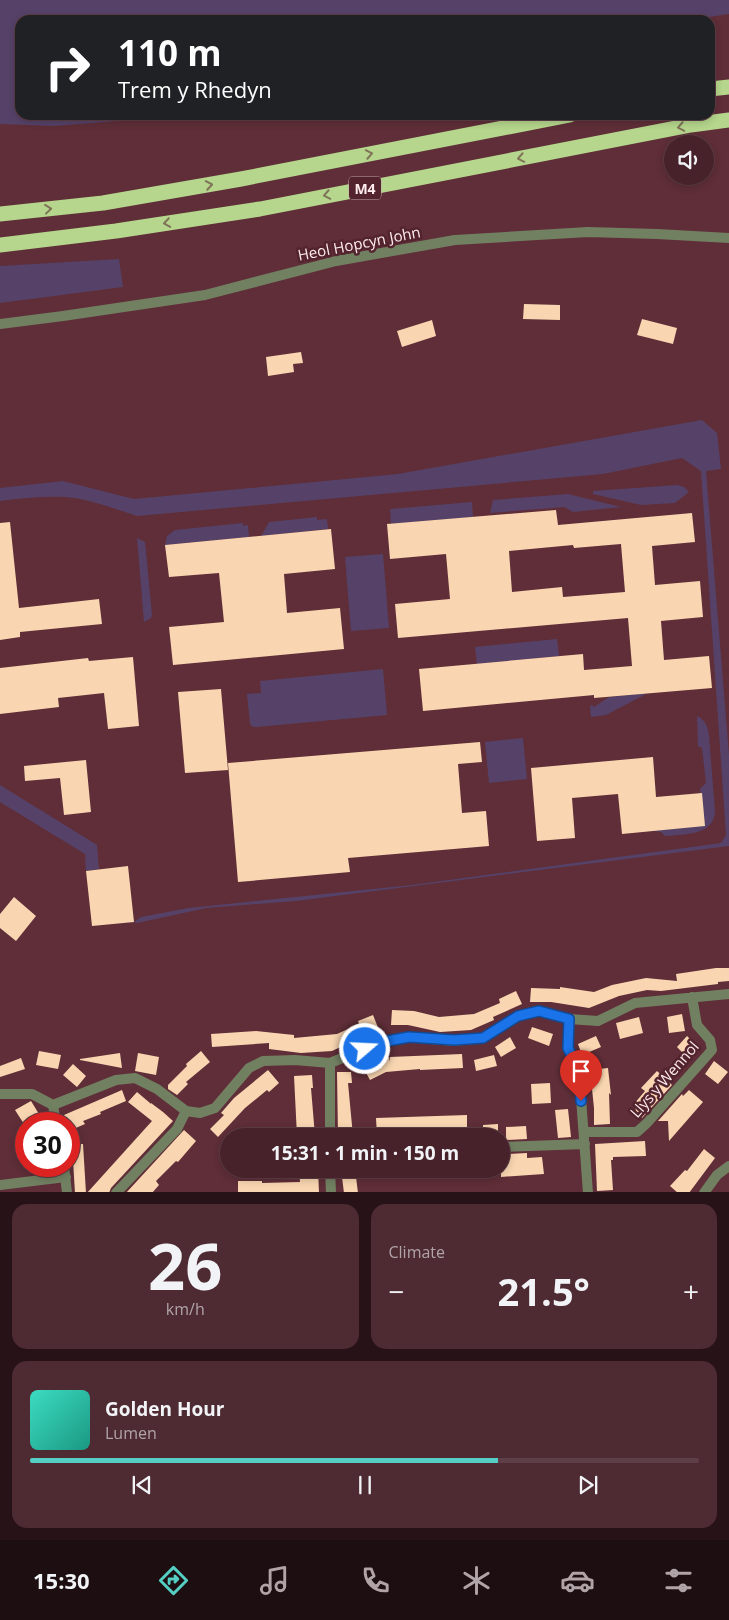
<!DOCTYPE html>
<meta charset="utf-8">
<style>
:root{--surface:#47222a;--page:#4e2a32;--text:#f1f3f6;--muted:#b0a4a8;--line:#5f3f47;--accent:#55cec4}
body{margin:0;font-family:"Open Sans",sans-serif;background:var(--page);color:var(--text);height:100vh;display:flex;flex-direction:column;font-size:19px;white-space:nowrap}
*{box-sizing:border-box;margin:0}
p{font-size:16px;color:var(--muted)}
.icon{flex:none;width:28px;height:28px;fill:none;stroke:currentColor;stroke-width:2;stroke-linecap:round;stroke-linejoin:round}
.map{position:relative;height:1192px;overflow:hidden}
.details{display:flex;flex-direction:column;gap:12px;padding:12px;background:#271317;flex:1}
.details>*{flex:none}
.hud{position:absolute;left:15px;top:15px;width:700px;height:105px;border-radius:15px;box-shadow:0 2px 8px #0003,0 0 0 1px var(--line);background:#202124;color:#fff;overflow:hidden}
.controls{position:absolute;left:664px;top:135px;display:grid;gap:10px}
.controls a{display:grid;place-items:center;width:50px;height:50px;border-radius:50%;background:var(--surface);box-shadow:0 2px 8px #0003,0 0 0 1px var(--line);font-size:25px}
.speed{position:absolute;left:15px;top:1112px;display:flex;gap:10px;font-size:25px;font-weight:700;text-align:center}
.speed>*{display:grid;place-content:center;width:65px;height:65px;border-radius:50%;background:var(--surface);box-shadow:0 2px 8px #0003,0 0 0 1px var(--line);line-height:1}
.speed .limit{border:8px solid #d22;background:#fff;color:#111}
.pin{position:absolute;display:grid;place-items:center;width:42px;height:42px;color:#fff;margin:-51px -21px;border-radius:50% 50% 50% 0;rotate:-45deg;box-shadow:0 0 5px #0007}
.pin .icon{rotate:45deg}
.me{position:absolute;width:55px;margin:-28px;rotate:71deg;stroke-linejoin:round;filter:drop-shadow(0 0 4px #0008)}
.turn{display:flex;align-items:center;gap:18px;height:105px;padding:0 20px;font-size:22px}
.turn .icon{width:65px;height:65px;stroke-width:2.5}
.turn b{display:block;font-size:35px;line-height:42px}
.big{font-size:38px;font-weight:700;line-height:1.1}
.details .widget{flex:1;display:flex;flex-direction:column;justify-content:center;gap:8px;min-width:0;padding:0 18px;border-radius:15px;background:var(--page)}
.details .dial{align-items:center;gap:0}
.dial b{font-size:65px;line-height:1}
.song{display:flex;align-items:center;gap:15px}
.cover{width:60px;height:60px;border-radius:8px;background:linear-gradient(135deg,hsl(170 70% 55%),hsl(170 70% 35%))}
.played{height:5px;border-radius:2px;background:linear-gradient(90deg,var(--accent) 70%,var(--line) 70%)}
.keys{display:flex;justify-content:space-around;direction:ltr}
.heat{display:flex;justify-content:space-between;align-items:center;font-size:28px;direction:ltr}
.details .tiles{flex:1;display:grid;gap:12px;grid-template-columns:1fr 1fr}
.widget:last-child{grid-column:span 2}
.trip{position:absolute;left:220px;top:1128px;width:290px;height:50px;border-radius:25px;background:var(--surface);box-shadow:0 2px 8px #0003,0 0 0 1px var(--line);font-weight:700;line-height:50px;text-align:center}
.dock{display:flex;height:80px;justify-content:space-around;align-items:center;background:#1c0e11;color:var(--muted)}
.dock .icon{width:35px;height:35px}
.dock .current{color:var(--accent)}
.dock b{font-size:22px;color:var(--text)}
.map>svg:first-child{display:block}
</style>
<div class="map">
<svg width="729" height="1193" viewBox="0 0 729 1193">
<rect width="100%" height="100%" fill="#5f2e38"/>
<path fill="#564268" d="M0,0H729V14L689,20H20V115H195L54,126L0,124Z
M119,259L123,287L0,303V266Z
M702,420L717,433L721,469L706,471L729,755V846L296,901L206,908L137,923L134,922L141,917L189,908L412,885L721,843L726,835L701,471L682,458L603,474L137,516C115,509 90,499 66,497C44,496 22,498 0,501V488L63,481L134,499L398,474Z
M677,485L684,487L689,492L675,503L641,505L593,494V491Z
M568,494L621,507L573,512L564,507L490,513L493,500Z
M472,502L473,517L391,524L390,509Z
M317,517V520L327,519L328,529L261,536L269,522Z
M243,523V526L248,525L249,537L165,545L167,536L175,530Z
M137,538L145,542L152,615L151,618L144,622Z
M383,554L389,628L351,631L345,557Z
M557,639L559,656L477,664L475,647Z
M383,669L387,715L257,727H253L250,724L247,694L261,693L260,681Z
M648,693L606,715L591,717L590,706L592,705L594,707L609,697Z
M697,716C706,721 707,725 709,735L715,812C713,836 684,834 665,836L661,832L641,829L704,823L700,789L706,783L702,748L698,746Z
M523,738L527,779L489,783L485,742Z
M0,785L97,845L99,869L86,871L85,854L0,802Z"/>
<path fill="#f9d6b1" fill-rule="evenodd" d="M524,304L560,305V320L523,319Z
M642,319L677,328L673,344L637,335Z
M432,320L436,336L402,347L397,331Z
M301,352L303,363L293,364L294,372L268,376L266,357Z
M556,510L558,525L692,513L695,542L652,546L655,585L700,581L703,617L661,621L664,660L709,656L712,688L594,698V695L423,711L419,669L583,654L584,670L632,666L628,618L398,638L395,604L450,599L446,554L390,559L387,524ZM621,544L625,592L563,597L562,587L512,592L509,551L573,545L574,548Z
M10,522L19,608L99,599L102,624L20,632V637L0,640V523Z
M331,529L335,569L284,574L287,613L340,608L344,649L173,665L169,627L224,622L219,573L169,577L165,545Z
M133,657L139,726L108,729L104,693L58,698L59,707L0,714V668L88,658L89,661Z
M221,689L228,770L185,773L178,692Z
M480,742L482,762L458,764L462,813L486,811L489,846L348,858L350,872L238,882L228,763Z
M653,757L656,797L702,793L705,826L622,834L618,794L572,798L575,838L537,841L531,768Z
M86,760L91,812L64,815L60,778L25,781L24,766Z
M128,866L134,922L92,926L86,871Z
M14,897L36,916L16,941L0,928V914Z
M716,968H729V981L718,982V984L661,991L647,990L619,996L589,1008L551,1002H530L531,988L560,989V987L594,992L612,985L646,978L677,981L676,974Z
M516,991L522,1004L493,1017L494,1020L471,1030L440,1032L408,1025H391L392,1010L414,1011L439,1017L474,1014L500,1003L499,999Z
M682,1014L685,1031L669,1033L667,1017Z
M373,1015L379,1030L352,1042L349,1037V1043L332,1051L301,1053L269,1049V1043L212,1047L211,1034L256,1031L294,1035V1038L337,1034L359,1024L358,1021Z
M639,1017L643,1033L620,1039L616,1023Z
M532,1027L553,1034L549,1046L528,1038Z
M596,1036L601,1047L582,1055L578,1044Z
M687,1036L700,1049L690,1060L677,1047Z
M510,1037L516,1048L501,1057L495,1047Z
M39,1051L61,1055L58,1069L36,1065Z
M201,1051L210,1062L186,1082L188,1084L177,1095L168,1089V1085L187,1066L186,1064Z
M120,1053L122,1068L80,1060V1059Z
M138,1053L159,1057L156,1075L135,1071Z
M462,1054L463,1068L420,1070V1069L386,1072L370,1080L363,1067L382,1058L389,1057L390,1062V1057Z
M494,1055L497,1066L476,1071L474,1060Z
M21,1058L25,1069L0,1077V1066Z
M714,1061L728,1072L718,1084L705,1074Z
M73,1064L86,1076L77,1087L63,1075Z
M608,1068L611,1095L609,1093L610,1124L594,1125V1108L590,1070Z
M268,1070L279,1083L269,1092L267,1090L245,1108L218,1137L210,1129L224,1115L221,1113L234,1098Z
M657,1071L672,1085L642,1118L637,1114L634,1104L645,1091L641,1088Z
M337,1072H351L352,1083H348L353,1136H338Z
M312,1075L313,1088H311L315,1136H297L294,1076Z
M550,1083L551,1103L532,1104L531,1084Z
M122,1090L126,1101L100,1112L101,1114L83,1121L85,1124L71,1130L64,1115Z
M689,1090L703,1102L669,1141L668,1121H658L682,1094L683,1096Z
M137,1092L150,1103V1104L151,1103L163,1112L173,1121L111,1188L109,1193H87L152,1121L128,1102Z
M31,1101L42,1119L35,1124H24L15,1110Z
M568,1109L571,1137L558,1138L555,1110Z
M467,1115V1130L377,1136L376,1118Z
M498,1124V1136H483V1125Z
M526,1126L527,1139L506,1140V1127Z
M184,1130L196,1141L178,1162L176,1161L156,1181L159,1185L152,1193H126Z
M645,1141L646,1156L613,1157V1160H611L613,1190L597,1191L595,1144Z
M72,1144H83L86,1193H75Z
M704,1149L715,1158L689,1193H678L670,1186L685,1170L687,1171Z
M527,1153V1158L542,1157L544,1174L501,1177V1159H507V1154Z
M299,1169H318L319,1193H238V1181H262V1183L300,1182Z
M341,1169H355L358,1193H344Z"/>
<g fill="none" stroke-linecap="round" stroke-linejoin="round">
<path stroke="#728062" stroke-width="10" d="M0,324L63,316L205,295L336,261L455,240L588,232L657,234L729,238
M569,1019L568,1048L579,1071L588,1193
M0,1094H32L53,1105
M53,1105L116,1080L135,1078L157,1089L186,1111L200,1113L215,1108L249,1068L263,1061L295,1060L330,1063L382,1042L409,1037L454,1041L483,1038L518,1016L539,1011L569,1019L598,1021L635,1003L729,994
M53,1105L56,1124
M584,1132H637L647,1123L712,1050L710,1040L697,1025L692,997
M330,1136V1063
M501,1147L585,1144
M64,1166L67,1193
M330,1169L331,1193
M0,1185L66,1177
M116,1193L177,1129L186,1111
M704,1193L717,1175L729,1166"/>
<path stroke="#b5d68c" stroke-width="15" d="M710,89L729,87
M0,214L103,203L241,179L570,115
M0,245L116,231L260,209L691,125L729,120"/>
</g>
<defs><path id="oneway-chevron" d="M-2-3.5L2.5 0L-2 3.5" fill="none" stroke-width="1.6" stroke-linecap="round" stroke-linejoin="round" transform="scale(1.25)"/></defs>
<g stroke="#7f7458">
<use href="#oneway-chevron" transform="translate(681 127) rotate(169)"/>
<use href="#oneway-chevron" transform="translate(369 154) rotate(-11)"/>
<use href="#oneway-chevron" transform="translate(521 158) rotate(169)"/>
<use href="#oneway-chevron" transform="translate(209 185) rotate(-10)"/>
<use href="#oneway-chevron" transform="translate(327 195) rotate(169)"/>
<use href="#oneway-chevron" transform="translate(48 209) rotate(-6)"/>
<use href="#oneway-chevron" transform="translate(167 223) rotate(171)"/>
</g>
<g fill="none" stroke-linecap="round" stroke-linejoin="round">
<g stroke="#114b97" stroke-width="12">
<path id="route" d="M365,1049L382,1042L409,1037L454,1040L483,1038L518,1016L539,1011L569,1019L568,1048L579,1071L581,1101"/>
</g>
<use href="#route" stroke="#1a73e8" stroke-width="9"/>
</g>
<g text-anchor="middle" dominant-baseline="central" stroke-width="5" stroke-linejoin="round" paint-order="stroke">
<rect fill="#53242e" stroke="#cbafb4" stroke-width="1" x="349" y="176.5" width="32" height="23" rx="4"/>
<g font-size="14" font-weight="bold" fill="#feebed">
<text x="365" y="188">M4</text>
</g>
<g font-size="15" fill="#feebed" stroke="#53242e">
<text transform="translate(359 243) rotate(-11)">Heol Hopcyn John</text>
<text transform="translate(664 1079) rotate(-49)">Llys y Wennol</text>
</g>
</g>
</svg>
<div class="controls">
<a><svg class="icon" aria-label="sound" viewBox="0 0 24 24"><path d="M4 9h4l5-4v14l-5-4H4zM17 9q2 3 0 6"/></svg></a>
</div>
<div class="speed"><div class="limit">30</div></div>
<div class="pin" style="left:581px;top:1101px;background:#d93025"><svg class="icon" aria-label="arrive" viewBox="0 0 24 24"><path d="M6 21V4h12l-3 4 3 4H6"/></svg></div>
<svg class="me" style="left:365px;top:1049px" viewBox="-20 -20 40 40"><circle r="17" fill="#1a73e8" stroke="#fff" stroke-width="3"/><path d="M0-11L8 9 0 5-8 9z" fill="#fff"/></svg>
<div class="trip">15:31 · 1 min · 150 m</div>
<div class="hud">
<div class="turn"><svg class="icon" aria-label="right" viewBox="0 0 24 24"><path d="M7 20v-9h11M14 6l5 5-5 5"/></svg><div><b>110 m</b>Trem y Rhedyn</div></div>
</div>
</div>
<section class="details">
<div class="tiles">
<div class="widget dial"><b>26</b><p>km/h</p></div>
<div class="widget"><p>Climate</p>
<div class="heat"><a>−</a><b class="big">21.5°</b><a>+</a></div>
</div>
<div class="widget">
<div class="song"><i class="cover"></i><div><b>Golden Hour</b><p>Lumen</p></div></div>
<div class="played"></div>
<div class="keys"><svg class="icon" aria-label="previous" viewBox="0 0 24 24"><path d="M18 5L8 12l10 7zM5 5v14"/></svg><svg class="icon" aria-label="pause" viewBox="0 0 24 24"><path d="M8 5v14M16 5v14"/></svg><svg class="icon" aria-label="next" viewBox="0 0 24 24"><path d="M6 5l10 7-10 7zM19 5v14"/></svg></div>
</div>
</div>
</section>
<nav class="dock">
<b>15:30</b>
<svg class="icon current" aria-label="directions" viewBox="0 0 24 24"><path d="M12 3l9 9-9 9-9-9zM9 14v-3h6M13 9l2 2-2 2"/></svg>
<svg class="icon" aria-label="music" viewBox="0 0 24 24"><path d="M9 18V5l10-2v13"/><circle cx="6" cy="18" r="3"/><circle cx="16" cy="16" r="3"/></svg>
<svg class="icon" aria-label="phone" viewBox="0 0 24 24"><path d="M5 4h4l2 5-3 2q2 4 5 5l2-3 5 2v4C11 20 4 13 5 4z"/></svg>
<svg class="icon" aria-label="climate" viewBox="0 0 24 24"><path d="M12 3v18M4 7l16 10M4 17L20 7"/></svg>
<svg class="icon" aria-label="car" viewBox="0 0 24 24"><path d="M5 17H2v-5l4-1 3-4h7l3 4 3 1v5h-3M9 17h6M6 11h13"/><circle cx="7" cy="17" r="2"/><circle cx="17" cy="17" r="2"/></svg>
<svg class="icon" aria-label="filters" viewBox="0 0 24 24"><path d="M4 7h16M4 17h16"/><circle cx="9" cy="7" r="2"/><circle cx="15" cy="17" r="2"/></svg>
</nav>
